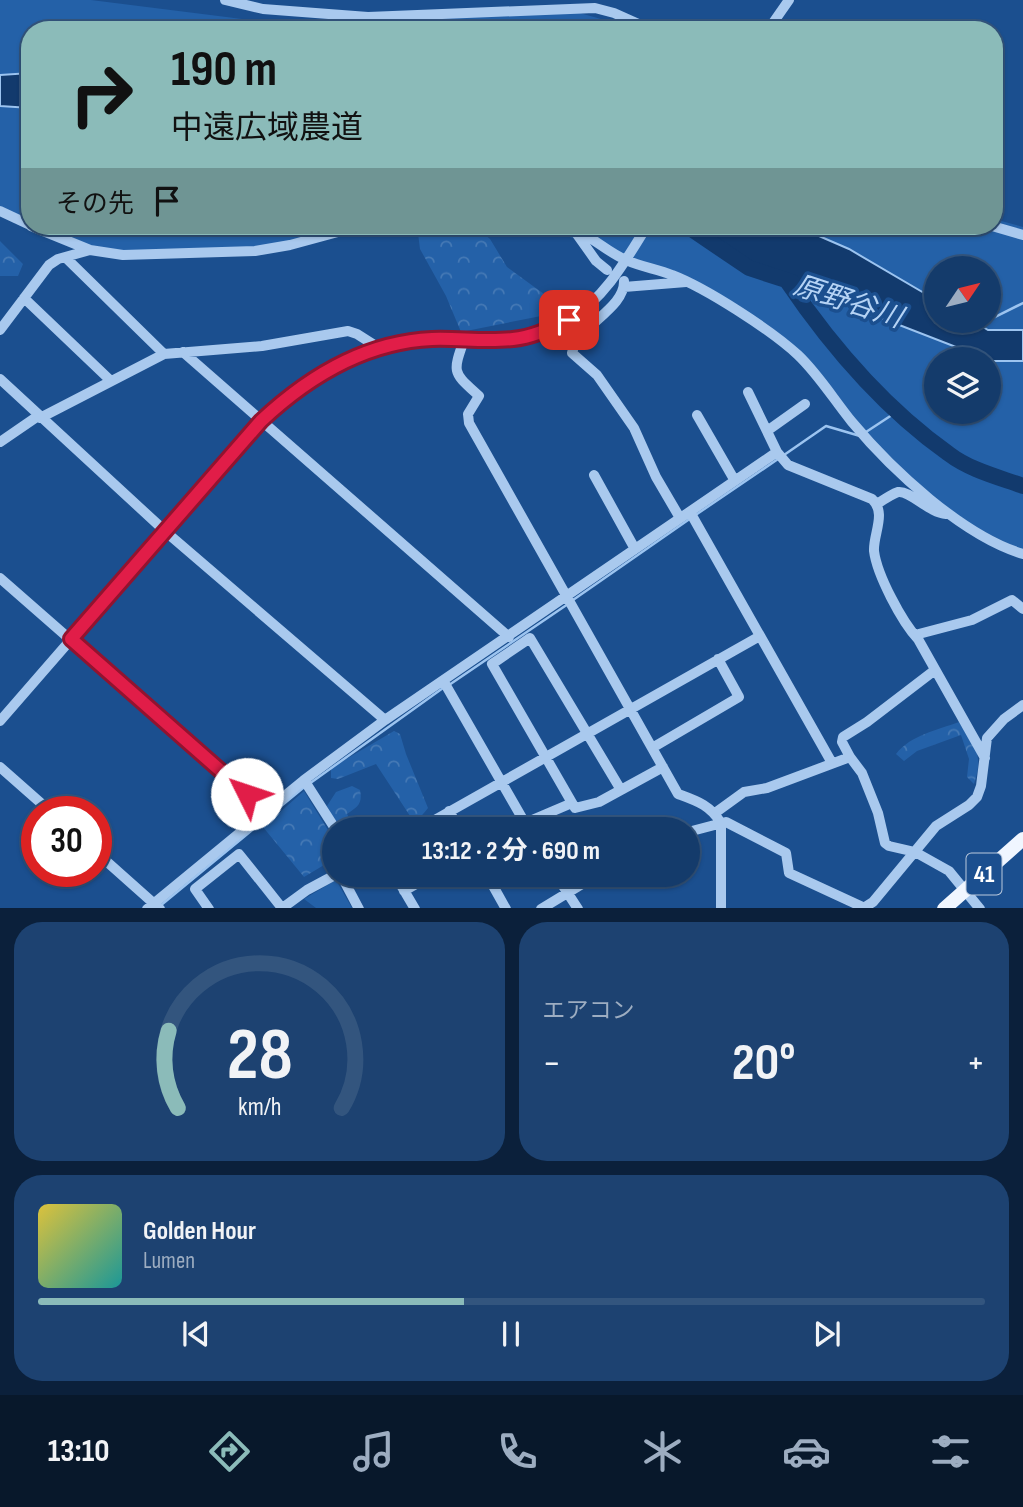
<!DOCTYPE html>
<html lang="ja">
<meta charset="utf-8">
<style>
:root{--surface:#143b6b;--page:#1d4271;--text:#f1f3f6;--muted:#9dadc1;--line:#33557e;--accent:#8bbbb9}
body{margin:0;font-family:"Sofia Sans Condensed","Noto Sans JP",sans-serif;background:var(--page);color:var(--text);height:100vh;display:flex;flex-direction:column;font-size:26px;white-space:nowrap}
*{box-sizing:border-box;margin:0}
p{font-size:23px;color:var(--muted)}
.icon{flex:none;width:38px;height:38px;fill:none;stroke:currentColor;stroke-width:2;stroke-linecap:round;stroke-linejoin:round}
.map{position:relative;height:908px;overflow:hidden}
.drawer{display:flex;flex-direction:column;gap:14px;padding:14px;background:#0b203b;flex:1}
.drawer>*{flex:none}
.guide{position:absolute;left:21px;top:21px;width:982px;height:214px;border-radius:28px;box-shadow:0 2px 5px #0004,0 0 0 2px var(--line);background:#8bbbb9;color:#111;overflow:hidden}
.needle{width:46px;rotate:55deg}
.fabs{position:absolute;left:924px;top:256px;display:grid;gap:14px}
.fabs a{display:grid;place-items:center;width:77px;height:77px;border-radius:50%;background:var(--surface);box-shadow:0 2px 5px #0004,0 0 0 2px var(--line);font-size:35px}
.speed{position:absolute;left:21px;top:796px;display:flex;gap:14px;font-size:35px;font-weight:700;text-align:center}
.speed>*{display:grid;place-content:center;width:91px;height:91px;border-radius:50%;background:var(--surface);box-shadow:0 2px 5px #0004,0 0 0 2px var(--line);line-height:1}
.speed .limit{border:10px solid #d22;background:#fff;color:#111}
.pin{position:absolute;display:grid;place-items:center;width:60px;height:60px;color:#fff;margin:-30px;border-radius:14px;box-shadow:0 4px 10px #0006}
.me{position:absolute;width:77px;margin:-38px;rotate:311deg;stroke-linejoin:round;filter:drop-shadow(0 0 5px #0008)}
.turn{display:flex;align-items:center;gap:24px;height:147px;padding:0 35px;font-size:32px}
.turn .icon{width:91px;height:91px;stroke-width:2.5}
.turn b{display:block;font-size:49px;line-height:60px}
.then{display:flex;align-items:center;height:66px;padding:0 35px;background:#0003;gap:14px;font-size:26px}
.big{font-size:52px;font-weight:700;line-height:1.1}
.drawer .card{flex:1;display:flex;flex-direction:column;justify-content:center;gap:10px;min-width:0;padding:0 24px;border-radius:28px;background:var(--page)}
.drawer .dial{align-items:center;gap:0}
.dial svg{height:182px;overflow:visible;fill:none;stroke:var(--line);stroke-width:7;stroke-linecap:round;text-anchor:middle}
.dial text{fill:var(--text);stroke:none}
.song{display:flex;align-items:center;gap:21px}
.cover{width:84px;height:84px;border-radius:10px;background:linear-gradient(135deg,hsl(50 70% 55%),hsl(180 70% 35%))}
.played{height:7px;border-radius:4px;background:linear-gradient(90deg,var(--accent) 45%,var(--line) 45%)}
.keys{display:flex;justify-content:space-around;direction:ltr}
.heat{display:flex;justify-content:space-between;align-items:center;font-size:38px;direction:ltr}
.drawer .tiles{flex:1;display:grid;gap:14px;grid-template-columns:1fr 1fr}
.card:last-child{grid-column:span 2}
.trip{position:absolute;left:322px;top:817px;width:378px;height:70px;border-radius:35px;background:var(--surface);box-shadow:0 2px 5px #0004,0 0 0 2px var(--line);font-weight:700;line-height:70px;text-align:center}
.tab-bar{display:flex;height:112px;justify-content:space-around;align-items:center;background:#08182b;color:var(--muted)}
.tab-bar .icon{width:49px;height:49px}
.tab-bar .on{color:var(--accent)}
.tab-bar b{font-size:32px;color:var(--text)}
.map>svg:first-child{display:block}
</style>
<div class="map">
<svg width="1023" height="909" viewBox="0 0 1023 909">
<defs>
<pattern id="forest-crowns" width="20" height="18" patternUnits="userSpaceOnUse" patternTransform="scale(1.75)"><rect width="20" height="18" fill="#2461a8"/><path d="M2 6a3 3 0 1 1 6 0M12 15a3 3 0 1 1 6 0" fill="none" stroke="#4579b5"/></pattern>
</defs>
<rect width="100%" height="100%" fill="#1b4f8f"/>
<path fill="#2461a8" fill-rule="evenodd" d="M0,0H91L273,23L562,8L640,30H30V223L0,209Z
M994,219L1023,227V551L949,514L859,430L769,328L687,279L539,226H994ZM936,268H989V320H936ZM936,359H989V411H936Z
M37,226H378L261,250L195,254L84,248Z
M336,880L352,908H316L304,899Z"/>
<path fill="url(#forest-crowns)" d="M431,226H475L490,239L507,267L548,297L541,316L461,332L446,296L420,249L418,233Z
M0,241L23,264L18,276H0Z
M959,722C975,748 984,753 974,784L967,777L969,759L961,735L917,751L904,761L896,754C911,735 937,730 959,722Z
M394,731L400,734L406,754L428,808C419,819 411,830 396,829L412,819L376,764L338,779L331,778V768Z
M352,786L360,790C363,804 357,807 347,814L354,826L353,829H338L327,806L336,792Z
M304,791L334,840V859L304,877L263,827Z"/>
<path fill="#123a6d" stroke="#9cc4f0" stroke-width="2" d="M30,73V108L0,106V75Z
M687,226H796L849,249L936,300V320H972L988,330H1023V361H992L773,276L714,245Z"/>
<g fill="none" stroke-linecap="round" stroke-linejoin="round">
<path stroke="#9cc4f0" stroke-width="2.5" d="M979,325L1023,303
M866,432L898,411
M784,455L826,426L860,436
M697,514L778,459
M573,600L691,518
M449,685L568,604
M309,784L443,688
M160,906L303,788"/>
<path stroke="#123a6d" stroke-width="16" d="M687,226L749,268L792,282
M787,281C831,346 884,408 949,454C970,470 998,477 1023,486"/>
<path stroke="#a9c9ee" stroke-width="10" d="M225,0L263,9L368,17L595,8L614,13L652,30
M768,30L789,0
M0,211L30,225
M31,226L90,250L123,255L255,251L290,245L360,226
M566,226C589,233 605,251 626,260C641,267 658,269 672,275C706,288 771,330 798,355C819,375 834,400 852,422C892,470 963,536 1023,554
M992,226L1023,235
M574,230L596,261L607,270
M65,257L164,354
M624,281C625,309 577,326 572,353L597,375L634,428L656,477L680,518
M624,287L686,282
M24,298L111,381
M0,330L49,265L58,259L90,250
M464,340C452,374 453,372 479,396L468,414L469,423L678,794C697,801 710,805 721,823V909
M183,352L509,637
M0,379L166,532L385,720
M748,392L777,452L788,465L872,499C887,513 873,534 874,551C877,575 902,622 918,639L985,758
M697,415L735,481
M40,418L164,354L262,346L348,331L357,334L379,348
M767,431L805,404
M0,442L38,416
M594,475L635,549
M877,504C883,500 892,494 898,492C910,490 929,513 946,514
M690,512L832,763
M0,578L266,811
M915,635L972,620L1012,600L1023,609
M444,682L529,830
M0,721L261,421C308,376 368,339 435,339C482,339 527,345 570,319C605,298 626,260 647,226
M652,748L739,697L718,659
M850,757L842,742L843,737L867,722L935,670
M0,767L51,812
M304,780L336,830
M621,790L530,638L492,664L575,808L599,802L663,767
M449,811L460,830
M715,813L744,792L767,788L850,757L862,773L878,813L885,843L889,846L915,852L949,871L980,909
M525,823L572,803
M417,830L760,636
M688,832L726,822L786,853L789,873L867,909
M96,852L160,909
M341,875L359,909
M395,875L415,909
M487,875L506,909
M556,875L578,909
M404,891L432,875
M147,909L304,780L385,720L777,452
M209,909L195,889L239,854L282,908
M281,909L307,890L335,875
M541,909L597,875
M862,909L873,902L936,826L969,805L977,797L981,786L987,738L1004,719L1023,705"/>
<path stroke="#f0f6ff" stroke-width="14" d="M944,909L1023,839"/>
</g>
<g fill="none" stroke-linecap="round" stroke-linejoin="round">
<g stroke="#92132f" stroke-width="18">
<path id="route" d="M247,794L71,639L261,421C309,376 365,342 432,339C459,338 486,342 513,339C533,337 551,328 569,320"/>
</g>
<use href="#route" stroke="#e11d48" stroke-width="12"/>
</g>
<g text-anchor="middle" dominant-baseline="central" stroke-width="7" stroke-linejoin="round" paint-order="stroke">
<rect fill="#1b4f8f" stroke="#bbcadd" stroke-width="2" x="966.5" y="853.5" width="35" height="41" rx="5"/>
<g font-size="24" font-weight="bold" fill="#fff">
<text x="984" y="874">41</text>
</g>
<g font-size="28" font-style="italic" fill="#b5d3f5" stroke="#1b4f8f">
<text transform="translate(848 302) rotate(18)">原野谷川</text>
</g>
</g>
</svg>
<div class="fabs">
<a><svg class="needle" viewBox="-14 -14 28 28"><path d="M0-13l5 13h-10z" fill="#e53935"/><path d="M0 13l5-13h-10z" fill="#9dadc1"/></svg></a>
<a><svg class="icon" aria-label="layers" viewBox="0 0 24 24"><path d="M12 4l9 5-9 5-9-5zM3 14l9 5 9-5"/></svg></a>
</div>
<div class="speed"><div class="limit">30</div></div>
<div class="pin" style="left:569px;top:320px;background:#d93025"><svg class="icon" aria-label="arrive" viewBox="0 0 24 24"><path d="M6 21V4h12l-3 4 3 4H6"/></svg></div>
<svg class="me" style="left:247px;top:794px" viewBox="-20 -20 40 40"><circle r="19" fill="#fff"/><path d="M0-13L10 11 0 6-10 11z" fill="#e11d48"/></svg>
<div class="trip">13:12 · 2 分 · 690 m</div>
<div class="guide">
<div class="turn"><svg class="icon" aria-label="right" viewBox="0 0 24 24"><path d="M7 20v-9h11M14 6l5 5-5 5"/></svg><div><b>190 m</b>中遠広域農道</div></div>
<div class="then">その先<svg class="icon" aria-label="arrive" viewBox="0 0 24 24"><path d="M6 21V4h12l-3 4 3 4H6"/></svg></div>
</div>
</div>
<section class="drawer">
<div class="tiles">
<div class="card dial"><svg viewBox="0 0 100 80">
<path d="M14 69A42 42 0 1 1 86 69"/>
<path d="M14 69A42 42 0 0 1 10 35" stroke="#8bbbb9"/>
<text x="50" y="56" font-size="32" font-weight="700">28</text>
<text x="50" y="72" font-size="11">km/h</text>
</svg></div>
<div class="card"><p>エアコン</p>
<div class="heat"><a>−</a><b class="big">20°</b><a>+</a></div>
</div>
<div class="card">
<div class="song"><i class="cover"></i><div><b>Golden Hour</b><p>Lumen</p></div></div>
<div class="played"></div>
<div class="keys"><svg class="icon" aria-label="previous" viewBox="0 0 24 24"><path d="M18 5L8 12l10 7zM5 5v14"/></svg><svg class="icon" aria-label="pause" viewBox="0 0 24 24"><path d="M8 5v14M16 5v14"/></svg><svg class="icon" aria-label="next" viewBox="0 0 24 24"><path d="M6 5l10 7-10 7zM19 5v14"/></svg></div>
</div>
</div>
</section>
<nav class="tab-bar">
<b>13:10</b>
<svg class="icon on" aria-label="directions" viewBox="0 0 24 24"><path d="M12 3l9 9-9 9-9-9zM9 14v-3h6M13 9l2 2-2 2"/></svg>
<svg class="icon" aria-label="music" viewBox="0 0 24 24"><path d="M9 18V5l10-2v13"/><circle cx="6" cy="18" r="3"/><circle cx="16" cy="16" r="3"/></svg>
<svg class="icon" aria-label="phone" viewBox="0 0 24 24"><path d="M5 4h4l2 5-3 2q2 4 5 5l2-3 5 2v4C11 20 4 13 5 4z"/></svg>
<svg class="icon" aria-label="climate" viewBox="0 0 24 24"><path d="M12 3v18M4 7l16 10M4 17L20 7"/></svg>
<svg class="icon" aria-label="car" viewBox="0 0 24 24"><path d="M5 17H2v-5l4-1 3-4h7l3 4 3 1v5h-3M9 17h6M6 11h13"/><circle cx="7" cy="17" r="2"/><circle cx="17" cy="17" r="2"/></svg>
<svg class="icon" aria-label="filters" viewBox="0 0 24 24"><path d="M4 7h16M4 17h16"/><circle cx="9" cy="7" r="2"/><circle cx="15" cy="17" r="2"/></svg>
</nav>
